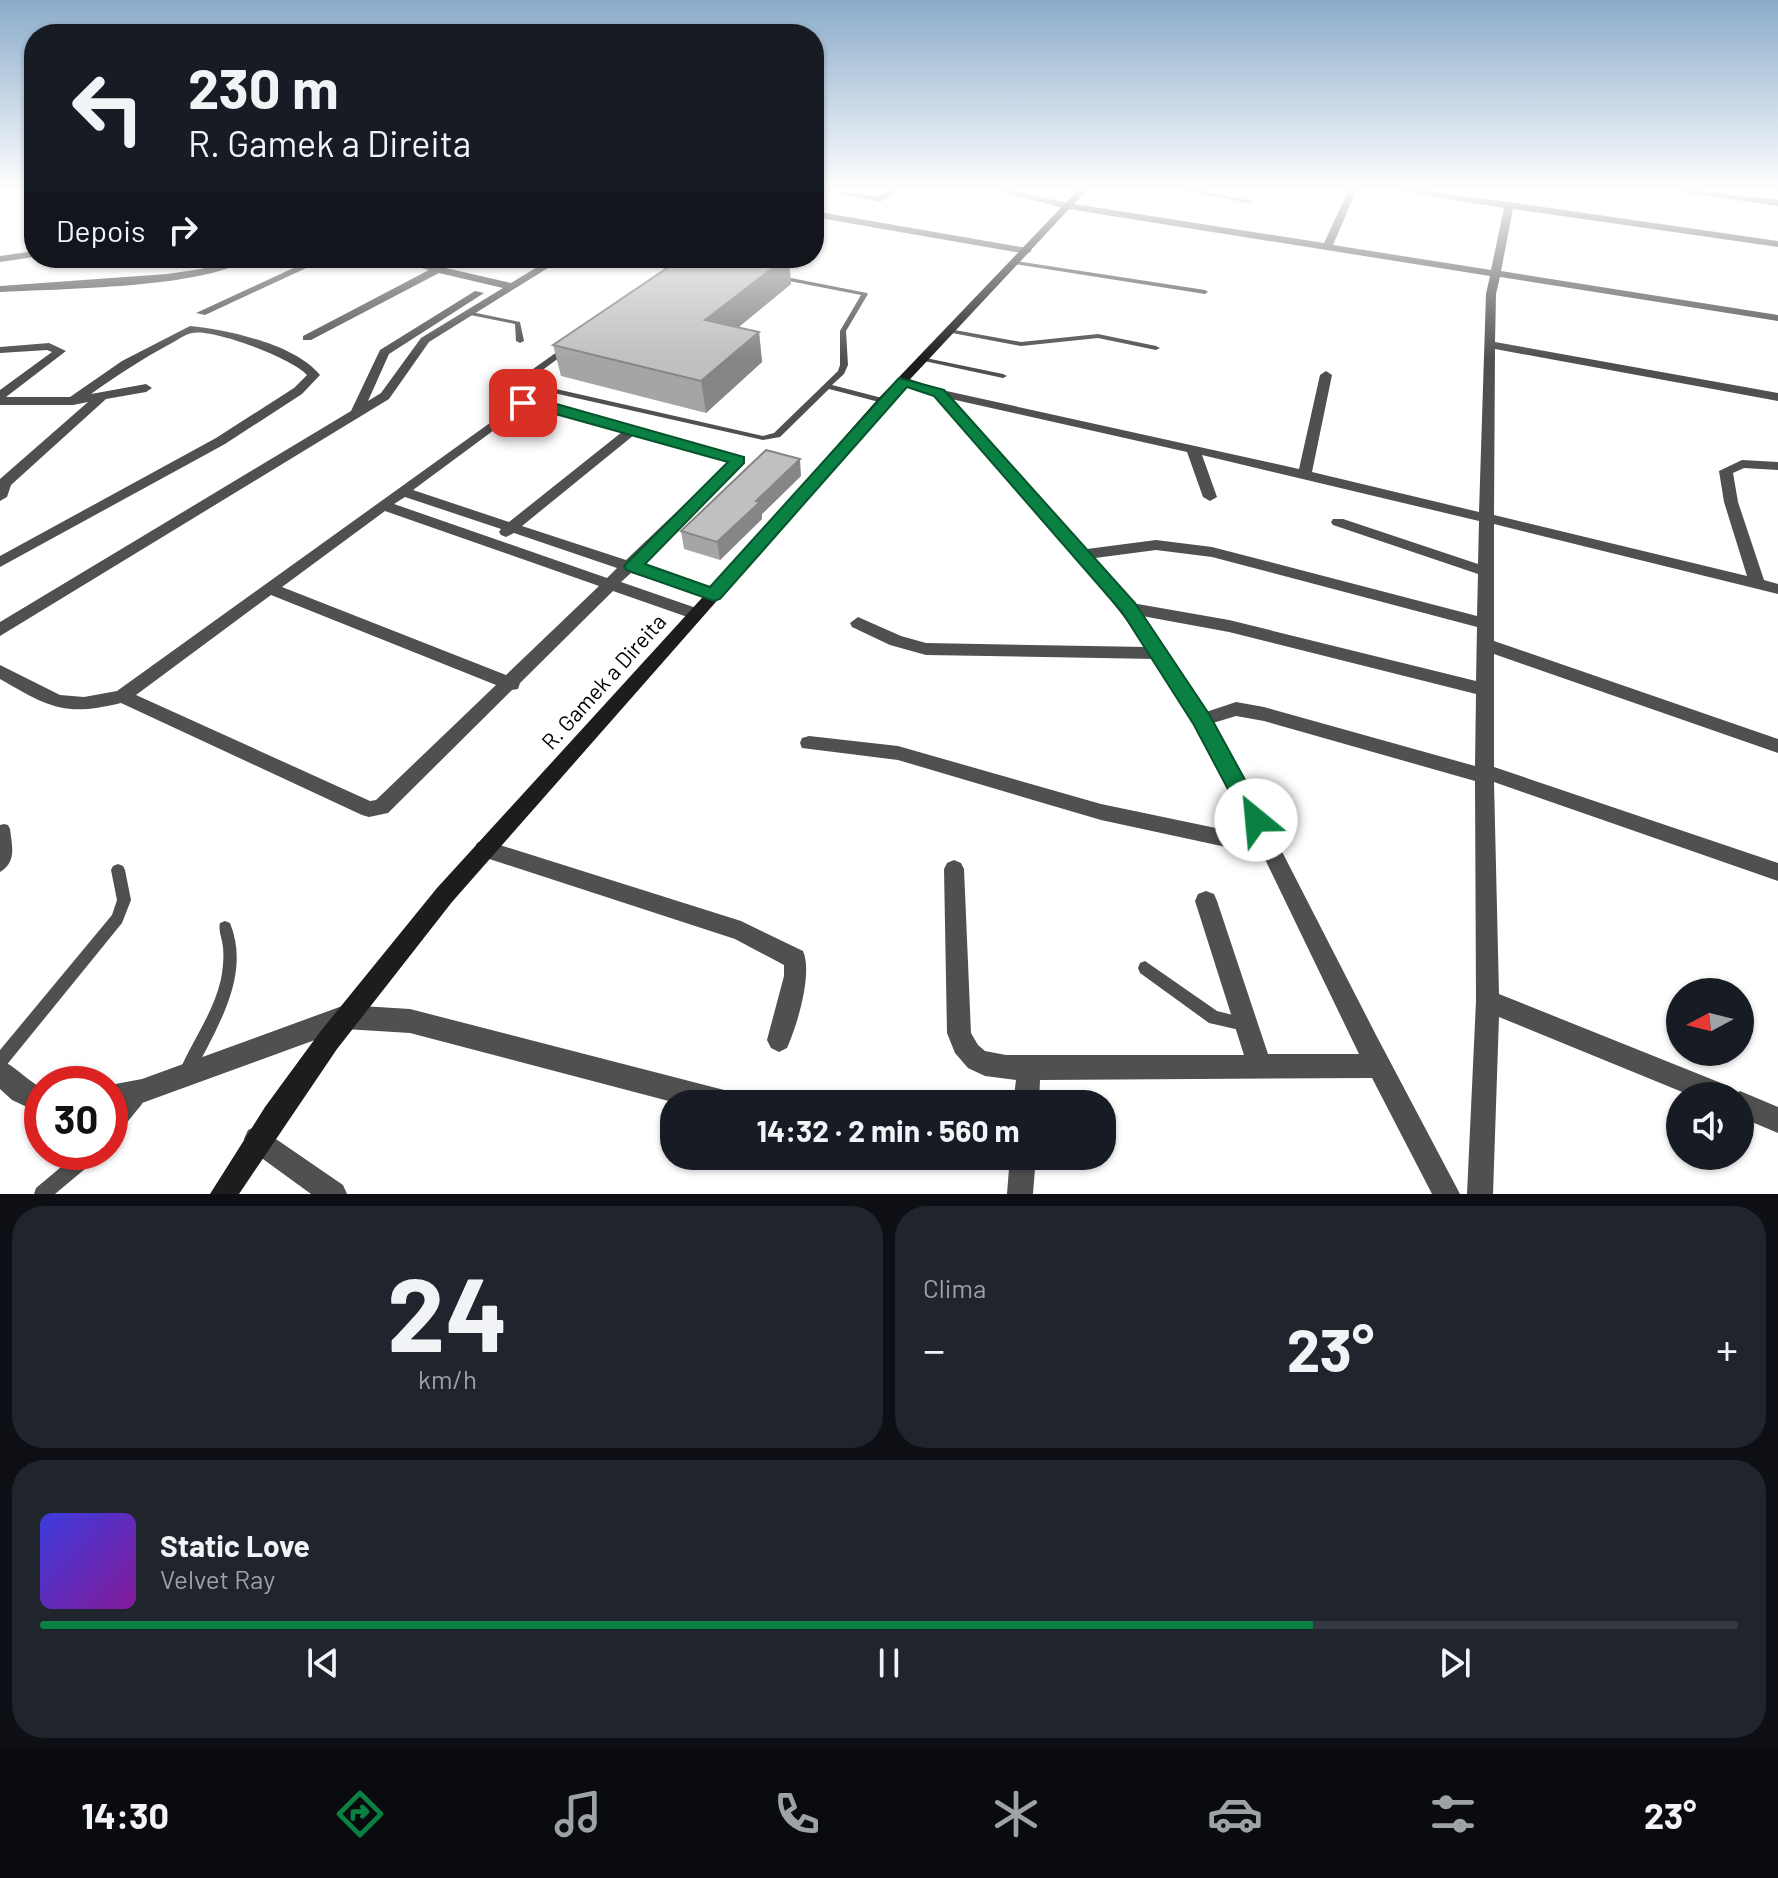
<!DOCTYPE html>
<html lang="pt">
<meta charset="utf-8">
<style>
:root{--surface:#171b24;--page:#20242c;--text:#f1f3f6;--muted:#9ea1a6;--line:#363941;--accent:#0b8043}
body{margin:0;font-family:Barlow,sans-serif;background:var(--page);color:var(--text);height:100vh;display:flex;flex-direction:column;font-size:30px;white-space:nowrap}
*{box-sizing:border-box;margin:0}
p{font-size:26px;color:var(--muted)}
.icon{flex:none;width:44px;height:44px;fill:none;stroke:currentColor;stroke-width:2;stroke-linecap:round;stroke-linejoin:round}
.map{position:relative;height:1194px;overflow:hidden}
.side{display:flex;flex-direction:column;gap:12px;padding:12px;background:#0d0f14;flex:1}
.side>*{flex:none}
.banner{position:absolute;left:24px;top:24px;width:800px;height:244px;border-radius:32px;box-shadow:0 2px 6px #0004;background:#171b24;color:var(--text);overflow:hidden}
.needle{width:52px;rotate:263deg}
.buttons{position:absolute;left:1666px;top:978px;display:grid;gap:16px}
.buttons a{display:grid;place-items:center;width:88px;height:88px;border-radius:50%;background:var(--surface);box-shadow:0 2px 6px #0004;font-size:40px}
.speed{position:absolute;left:24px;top:1066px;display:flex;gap:16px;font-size:40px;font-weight:700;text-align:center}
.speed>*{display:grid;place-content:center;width:104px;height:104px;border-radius:50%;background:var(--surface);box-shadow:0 2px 6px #0004;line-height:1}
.speed .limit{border:12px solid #d22;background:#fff;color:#111}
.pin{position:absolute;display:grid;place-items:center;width:68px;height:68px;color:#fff;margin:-34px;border-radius:16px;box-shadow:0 4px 12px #0006}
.me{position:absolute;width:88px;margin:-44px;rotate:332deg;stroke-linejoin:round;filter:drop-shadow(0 0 6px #0008)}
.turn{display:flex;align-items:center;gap:28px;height:168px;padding:0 32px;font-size:36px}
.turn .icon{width:104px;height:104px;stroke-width:2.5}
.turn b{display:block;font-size:56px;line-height:68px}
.then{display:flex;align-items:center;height:76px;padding:0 32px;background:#0003;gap:16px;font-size:30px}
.big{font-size:60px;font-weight:700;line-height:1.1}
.side .tile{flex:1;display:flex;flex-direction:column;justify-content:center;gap:12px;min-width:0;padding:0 28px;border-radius:32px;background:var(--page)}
.side .dial{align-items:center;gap:0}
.dial b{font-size:104px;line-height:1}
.song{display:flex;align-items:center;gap:24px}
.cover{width:96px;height:96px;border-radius:12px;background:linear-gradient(135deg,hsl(240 70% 55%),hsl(290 70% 35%))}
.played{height:8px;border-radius:4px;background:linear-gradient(90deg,var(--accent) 75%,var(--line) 75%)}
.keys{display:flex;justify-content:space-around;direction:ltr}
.heat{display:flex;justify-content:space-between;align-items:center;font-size:44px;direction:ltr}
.side .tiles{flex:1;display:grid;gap:12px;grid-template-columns:1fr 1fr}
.tile:last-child{grid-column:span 2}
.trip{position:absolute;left:660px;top:1090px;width:456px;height:80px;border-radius:32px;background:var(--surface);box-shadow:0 2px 6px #0004;font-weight:700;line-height:80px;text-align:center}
.dock{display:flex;height:128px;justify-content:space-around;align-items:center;background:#090b0e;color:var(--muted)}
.dock .icon{width:56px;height:56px}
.dock .selected{color:var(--accent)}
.dock b{font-size:36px;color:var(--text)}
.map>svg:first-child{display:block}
</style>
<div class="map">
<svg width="1778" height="1194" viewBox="0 0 1778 1194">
<rect width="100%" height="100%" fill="#fff"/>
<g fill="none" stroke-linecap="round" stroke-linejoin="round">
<path fill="#505050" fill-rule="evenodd" d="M1187,191H1200L1252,201L1249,203Z
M1016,261L1205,290L1208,292L1205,294L1014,264L1013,263Z
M683,262H711L867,293L868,294L846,331L848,365L844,374L832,385L886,399L887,401L883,403L829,389L780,437L763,440L527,387L526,374ZM684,266H711L861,295L840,331V365L838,371L774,433L763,436L534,384L533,377Z
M467,311L520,322L524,341L520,343L516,341L515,324L465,314L464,313Z
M949,329L1021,342L1098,334L1156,346L1160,348L1156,350L1098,338L1021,346L947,332V330Z
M921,357L1003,374L1007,376L1003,378L924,361H921Z
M4,824L8,825L10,829C12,846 17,862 0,872V825Z
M118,864L123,866L125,870L131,900L122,923L5,1067L0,1070V1050L112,915L117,900L111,870L113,866Z
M225,921L230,923C252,977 215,1030 192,1077L187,1080L182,1077L179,1072C192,1041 214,1012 221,979C223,968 224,958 223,947C222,938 218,931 220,923Z
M1145,961L1217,1011L1249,1019L1251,1024L1249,1029L1244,1031L1209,1023L1140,973L1138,968L1140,963Z
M136,1090L142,1092L144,1098L142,1104L116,1136L110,1138V1117L130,1092Z
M79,1152H100L98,1158L55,1194H34L36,1188Z"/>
<path fill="#505050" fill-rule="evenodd" d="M825,191L879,196L888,191H898L880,202Z
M998,191H1014L1068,203L1324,243L1348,191H1356L1333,245L1491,270L1504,208L1400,191H1423L1509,202L1778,241V247L1513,209L1501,271L1778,315V321L1500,277L1496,294L1495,342L1778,393V401L1495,349L1494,515L1747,576L1724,502L1719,471L1742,460L1778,462V470L1744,468L1733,473L1738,502L1764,580L1778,584V594L1494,524V641L1778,739V753L1494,654V767L1778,863V881L1494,782L1499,994L1731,1087L1734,1094L1740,1091L1778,1107V1133L1740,1117V1096H1692L1499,1017L1493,1194H1467L1476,1001L1475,781L1264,721L1236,716L1213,723L1252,793L1376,1035L1460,1194H1432L1372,1078L1040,1080L1039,1104H1013L1016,1080L985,1076L968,1068L955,1053L947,1033L944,869L947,863L954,860L961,863L964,869L971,1033L978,1045L985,1051L1006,1055H1244L1195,901L1198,894L1206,891L1214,894L1217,901L1268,1054H1359L1263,855L1101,820L898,760L802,748L800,743L802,738L809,736L898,746L1101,804L1254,836L1197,728L1155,659L926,655L890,645L852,627L850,623L858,617L901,636L926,643L1147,647L1074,553L935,396L898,381L904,377L942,390L1299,469L1320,375L1326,371L1332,375L1312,472L1479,512L1486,294L1490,276L1068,209ZM951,399L1187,452L1203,497L1210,501L1217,497L1202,455L1479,521L1478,564L1343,519H1333L1331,522L1333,525L1478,574L1477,616L1212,547L1156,540L1087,549ZM1156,550L1212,557L1477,627L1476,681L1229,620L1132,603L1095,558ZM1142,616L1229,632L1476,694L1475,766L1264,707L1236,702L1206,712Z
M1675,191H1701L1778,200V206Z
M814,211L1027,248L1032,251L1027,254L814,217Z
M34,251V257L0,262V256Z
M235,258H248C211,288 53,289 0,292V286L167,274L201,269Z
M315,258H328L205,315L196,313Z
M384,258H402L511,283L552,258H564L429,342L389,399L0,636V622L351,411L380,350L475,291L484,293L389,354L368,401L381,393L421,338L503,288L439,273L311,340H303V336L429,270Z
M190,326C228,330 295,344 320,375L302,394L225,444L0,567V556L216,438L294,388L307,375C293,359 213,328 192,333C185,334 176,341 170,344C142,359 116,376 91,394L146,384L152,388L146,392L106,399L11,485L7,497L0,501V479L88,402L73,405H0V390L52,352L47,350L0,353V347L49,343L66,351L6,397H70L122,361Z
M526,397L743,457V463L639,565L720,591L722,595L714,600L631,573L621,582L702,610L704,614L696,620L613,591L520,683L518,689L512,690L388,813L369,817L362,815L121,703C64,717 49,707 0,679V665L60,695L84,697L117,691ZM528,405L622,432L509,522L413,490ZM634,435L729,462L626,560L522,526ZM405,497L501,529L499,532L501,535L506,537L514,533L617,568L607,578L394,504ZM385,511L599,586L506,675L282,587ZM271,595L496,685L376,800L370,801L136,695Z
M484,840L741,921L803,951C813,973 797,1026 787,1048L779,1052L771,1048L767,1040L784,976V965L735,939L477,855L474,849L477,843Z
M345,1005L410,1009L728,1091L737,1095L741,1104H680L410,1033L345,1029L142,1103L110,1111V1085L142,1079Z
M0,1060C16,1066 26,1080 42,1088V1114L12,1100L0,1089Z
M257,1126L343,1185L347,1194H311L248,1148L244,1139L248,1130Z
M1010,1156H1036L1033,1194H1007Z"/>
<path fill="#1d1d1d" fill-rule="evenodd" d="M1077,191H1086L885,406L722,595L452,902L337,1049L239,1194H210L265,1107L320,1032L437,888L711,588L877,400Z"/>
</g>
<path fill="#a5a5a5" d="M682,258H789L791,284L738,327L759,332L762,362L706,413L561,376L553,345Z
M801,476L762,514V519L720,560L684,549L681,531Z"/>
<path fill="#868686" d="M786,258H789L791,284L710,351L705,320Z
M759,332L762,362L706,413L701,381Z
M800,459L801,476L762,514V519L720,560L717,542L756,501Z"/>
<path fill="#c0c0c0" stroke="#868686" stroke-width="2" d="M682,258H786L705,320L759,332L701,381L553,345Z
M766,450L800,459L756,501L760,502L717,542L681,531Z"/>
<linearGradient id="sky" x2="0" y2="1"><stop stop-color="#8aabca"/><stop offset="0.53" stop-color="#fff"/><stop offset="1" stop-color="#fff" stop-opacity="0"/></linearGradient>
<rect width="1778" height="358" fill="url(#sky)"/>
<path fill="#0b8043" stroke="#07532c" stroke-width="2" d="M899,378L944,390L1135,603L1209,714L1267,820L1264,827H1248L1194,725L1122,612L934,396L907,387L720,599L714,601L626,570L624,566L728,462L516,403L532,397L744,457V463L645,564L710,587Z"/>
<g text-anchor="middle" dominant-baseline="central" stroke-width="6" stroke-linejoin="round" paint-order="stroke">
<g font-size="22" fill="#000" stroke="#fff">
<text transform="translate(603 681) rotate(-48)">R. Gamek a Direita</text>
</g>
</g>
</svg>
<div class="buttons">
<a><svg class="needle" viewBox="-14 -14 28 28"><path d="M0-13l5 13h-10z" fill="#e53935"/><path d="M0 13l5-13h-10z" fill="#9ea1a6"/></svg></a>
<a><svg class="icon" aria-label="sound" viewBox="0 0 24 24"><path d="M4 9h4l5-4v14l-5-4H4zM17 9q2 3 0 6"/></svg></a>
</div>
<div class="speed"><div class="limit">30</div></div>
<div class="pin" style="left:523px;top:403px;background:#d93025"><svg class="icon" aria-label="arrive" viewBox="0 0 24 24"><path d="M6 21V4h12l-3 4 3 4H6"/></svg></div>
<svg class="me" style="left:1256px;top:820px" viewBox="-20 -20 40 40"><circle r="19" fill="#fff"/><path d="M0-13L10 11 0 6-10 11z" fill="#0b8043"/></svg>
<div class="trip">14:32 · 2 min · 560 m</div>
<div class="banner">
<div class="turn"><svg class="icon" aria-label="left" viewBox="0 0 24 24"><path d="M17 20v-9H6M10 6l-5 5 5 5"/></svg><div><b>230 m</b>R. Gamek a Direita</div></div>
<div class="then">Depois<svg class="icon" aria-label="right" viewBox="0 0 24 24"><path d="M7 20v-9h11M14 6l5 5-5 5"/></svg></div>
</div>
</div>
<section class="side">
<div class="tiles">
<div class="tile dial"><b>24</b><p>km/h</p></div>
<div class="tile"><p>Clima</p>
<div class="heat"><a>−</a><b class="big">23°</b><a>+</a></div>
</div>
<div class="tile">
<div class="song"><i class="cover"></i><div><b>Static Love</b><p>Velvet Ray</p></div></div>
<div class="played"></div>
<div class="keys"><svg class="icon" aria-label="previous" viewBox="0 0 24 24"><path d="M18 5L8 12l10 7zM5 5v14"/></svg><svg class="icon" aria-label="pause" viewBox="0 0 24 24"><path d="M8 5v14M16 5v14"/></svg><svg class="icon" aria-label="next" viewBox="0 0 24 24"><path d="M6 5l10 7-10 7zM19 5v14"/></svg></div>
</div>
</div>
</section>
<nav class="dock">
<b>14:30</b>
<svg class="icon selected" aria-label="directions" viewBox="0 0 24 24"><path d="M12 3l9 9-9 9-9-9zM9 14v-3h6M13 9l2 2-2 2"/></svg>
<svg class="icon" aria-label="music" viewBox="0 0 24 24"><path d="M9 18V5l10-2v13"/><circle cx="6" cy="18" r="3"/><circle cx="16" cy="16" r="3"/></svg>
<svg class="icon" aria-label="phone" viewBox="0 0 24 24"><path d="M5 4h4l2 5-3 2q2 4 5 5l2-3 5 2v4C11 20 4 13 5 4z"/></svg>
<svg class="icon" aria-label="climate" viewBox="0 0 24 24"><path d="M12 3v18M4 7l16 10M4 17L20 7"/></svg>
<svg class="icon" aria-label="car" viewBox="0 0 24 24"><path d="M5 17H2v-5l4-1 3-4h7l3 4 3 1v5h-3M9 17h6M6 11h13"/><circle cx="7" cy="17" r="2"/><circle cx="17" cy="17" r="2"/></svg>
<svg class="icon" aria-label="filters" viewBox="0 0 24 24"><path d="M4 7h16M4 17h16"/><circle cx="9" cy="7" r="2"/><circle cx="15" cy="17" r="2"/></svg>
<b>23°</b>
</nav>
